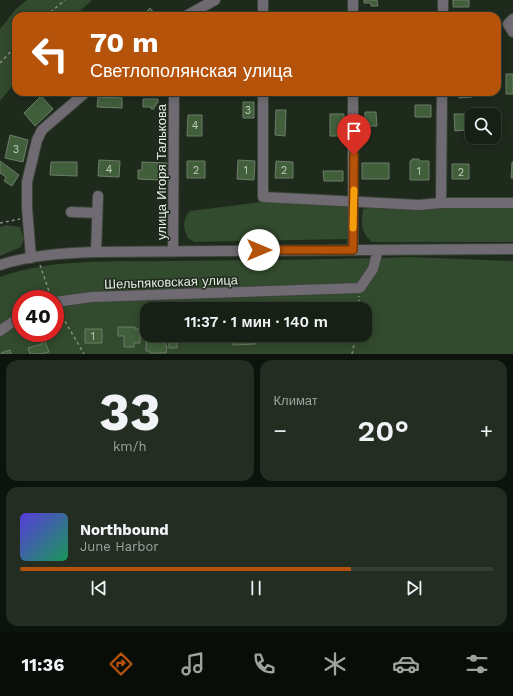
<!DOCTYPE html>
<html lang="ru">
<meta charset="utf-8">
<style>
:root{--surface:#162015;--page:#232d22;--text:#f1f3f6;--muted:#9ea3a0;--line:#353e34;--accent:#b45309}
body{margin:0;font-family:"Work Sans",sans-serif;background:var(--page);color:var(--text);height:100vh;display:flex;flex-direction:column;font-size:15px;white-space:nowrap}
*{box-sizing:border-box;margin:0}
p{font-size:13px;color:var(--muted)}
.icon{flex:none;width:22px;height:22px;fill:none;stroke:currentColor;stroke-width:2;stroke-linecap:round;stroke-linejoin:round}
.map{position:relative;height:354px;overflow:hidden}
.drawer{display:flex;flex-direction:column;gap:6px;padding:6px;background:#0c120c;flex:1}
.drawer>*{flex:none}
.banner{position:absolute;left:12px;top:12px;width:489px;height:84px;border-radius:12px;box-shadow:0 2px 10px #0003,0 0 0 1px var(--line);background:#b45309;color:#fff;overflow:hidden}
.controls{position:absolute;left:465px;top:108px;display:grid;gap:8px}
.controls a{display:grid;place-items:center;width:36px;height:36px;border-radius:8px;background:var(--surface);box-shadow:0 2px 10px #0003,0 0 0 1px var(--line);font-size:20px}
.speed{position:absolute;left:12px;top:290px;display:flex;gap:8px;font-size:20px;font-weight:700;text-align:center}
.speed>*{display:grid;place-content:center;width:52px;height:52px;border-radius:50%;background:var(--surface);box-shadow:0 2px 10px #0003,0 0 0 1px var(--line);line-height:1}
.speed .limit{border:6px solid #d22;background:#fff;color:#111}
.pin{position:absolute;display:grid;place-items:center;width:34px;height:34px;color:#fff;margin:-41px -17px;border-radius:50% 50% 50% 0;rotate:-45deg;box-shadow:0 0 4px #0007}
.pin .icon{rotate:45deg}
.me{position:absolute;width:44px;margin:-22px;rotate:90deg;stroke-linejoin:round;filter:drop-shadow(0 0 3px #0008)}
.turn{display:flex;align-items:center;gap:14px;height:84px;padding:0 12px;font-size:18px}
.turn .icon{width:52px;height:52px;stroke-width:2.5}
.turn b{display:block;font-size:28px;line-height:34px}
.big{font-size:30px;font-weight:600;line-height:1.1}
.drawer .card{flex:1;display:flex;flex-direction:column;justify-content:center;gap:6px;min-width:0;padding:0 14px;border-radius:12px;background:var(--page)}
.drawer .dial{align-items:center;gap:0}
.dial b{font-size:52px;line-height:1}
.song{display:flex;align-items:center;gap:12px}
.cover{width:48px;height:48px;border-radius:6px;background:linear-gradient(135deg,hsl(250 70% 55%),hsl(150 70% 35%))}
.played{height:4px;border-radius:2px;background:linear-gradient(90deg,var(--accent) 70%,var(--line) 70%)}
.keys{display:flex;justify-content:space-around;direction:ltr}
.heat{display:flex;justify-content:space-between;align-items:center;font-size:22px;direction:ltr}
.drawer .tiles{flex:1;display:grid;gap:6px;grid-template-columns:1fr 1fr}
.card:last-child{grid-column:span 2}
.trip{position:absolute;left:140px;top:302px;width:232px;height:40px;border-radius:12px;background:var(--surface);box-shadow:0 2px 10px #0003,0 0 0 1px var(--line);font-weight:600;line-height:40px;text-align:center}
.menu{display:flex;height:64px;justify-content:space-around;align-items:center;background:#090d08;color:var(--muted)}
.menu .icon{width:28px;height:28px}
.menu .active{color:var(--accent)}
.menu b{font-size:18px;color:var(--text)}
.map>svg:first-child{display:block}
</style>
<div class="map">
<svg width="513" height="354" viewBox="0 0 513 354">
<rect width="100%" height="100%" fill="#1e2a1c"/>
<path fill="#324a2d" fill-rule="evenodd" d="M27,0H92L75,16H16V81L0,101V29L16,9Z
M263,202L347,205L350,213L349,239L194,242L188,238C183,228 182,220 190,211Z
M376,207H513V242H372C360,232 361,223 363,209Z
M6,225L20,227L24,239L21,247L0,256V227Z
M410,257L513,261V354H0V277C50,258 115,262 168,261C249,260 329,260 410,257ZM21,299H55V333H21ZM147,309H365V335H147Z"/>
<path fill="#415f3b" stroke="#6e7c6b" d="M364,0H377L378,6H371V3H364Z
M453,0H469V7H453Z
M150,8L157,16H142Z
M329,12H344L345,16H329Z
M506,74H513V94H506Z
M63,92H73L68,97Z
M364,92H381V94H364Z
M454,92H472V97L459,98L458,94H454Z
M41,96L53,109L35,126L24,113Z
M98,97L122,98V108L97,107Z
M143,99H158V103H156V106H154V109H151V107H143Z
M243,102H254V118H243Z
M415,105H431V117H415Z
M276,110H286L285,136L275,135Z
M365,112H376L377,126H365Z
M330,114H344V136H330Z
M454,114H466V130L455,131Z
M188,115H202V136H187Z
M10,135L28,140L23,162L5,158Z
M412,159H419V161H429V180H410V161H412Z
M99,160L120,161L119,177L98,176Z
M238,160L255,161L254,180L237,179Z
M0,161L19,175L12,186L4,181L6,177L0,173Z
M187,161H205V178H187Z
M276,161L293,162V178H275Z
M51,162H77V176L50,175Z
M142,162L167,163L166,176H161L160,180L138,179V170H142Z
M512,162H513V178H511Z
M362,163H389V179H362Z
M452,164H469V179H452Z
M323,171H343V181H324Z
M118,327H135V329H140V343H134V347H124V336H118Z
M85,329H102V343H85Z
M169,335H177V348H169Z
M241,335H255L256,344L233,345L232,336Z
M295,335H312H307V342H295Z
M158,338H161V340H165V345L167,346L166,353H150V351H146V340H158Z
M45,341L49,352L42,354H30L28,348L42,344V342Z
M10,350L11,354H1V353Z"/>
<g fill="none" stroke-linecap="round" stroke-linejoin="round">
<g stroke="#3a4538" stroke-width="12">
<path id="minor" d="M353,0V16
M186,16L215,0
M263,16V0
M443,16V0
M513,19L508,24L513,32
M263,92V197L419,205L441,203H513
M441,203L442,92
M71,212L97,213
M353,249V92
M173,251L174,92
M96,252L98,196
M31,258L27,208V182L37,140L42,130L86,92
M0,265C31,255 64,253 96,252L513,249
M55,302L92,297L360,288L373,269L378,250
M0,331L21,316"/>
</g>
<path stroke="#858f83" stroke-width="1.5" stroke-dasharray="3 3" stroke-linecap="butt" d="M46,16L65,0
M0,63L16,46
M0,223L20,219
M40,265L50,294
M359,309V296
M59,311L84,354
M352,354L356,335"/>
<use href="#minor" stroke="#706b72" stroke-width="10"/>
</g>
<g fill="none" stroke-linecap="round" stroke-linejoin="round">
<g stroke="#753606" stroke-width="10">
<path id="route" d="M259,250H353L354,155"/>
</g>
<use href="#route" stroke="#b45309" stroke-width="7"/>
<path stroke="#f59e0b" stroke-width="7" d="M353,228L354,190"/>
</g>
<g text-anchor="middle" dominant-baseline="central" stroke-width="3" stroke-linejoin="round" paint-order="stroke">
<g font-size="11" fill="#bdcaba">
<text x="248" y="110">3</text>
<text x="195" y="125">4</text>
<text x="16" y="149">3</text>
<text x="109" y="169">4</text>
<text x="196" y="170">2</text>
<text x="246" y="170">1</text>
<text x="284" y="170">2</text>
<text x="419" y="171">1</text>
<text x="461" y="172">2</text>
<text x="93" y="336">1</text>
</g>
<g font-size="13" fill="#e6eee4" stroke="#1e2a1c">
<text transform="translate(161 172) rotate(-90)">улица Игоря Талькова</text>
<text transform="translate(171 282) rotate(-2)">Шельпяковская улица</text>
</g>
</g>
</svg>
<div class="controls">
<a><svg class="icon" aria-label="search" viewBox="0 0 24 24"><circle cx="10" cy="10" r="6"/><path d="M15 15l6 6"/></svg></a>
</div>
<div class="speed"><div class="limit">40</div></div>
<div class="pin" style="left:354px;top:155px;background:#d93025"><svg class="icon" aria-label="arrive" viewBox="0 0 24 24"><path d="M6 21V4h12l-3 4 3 4H6"/></svg></div>
<svg class="me" style="left:259px;top:250px" viewBox="-20 -20 40 40"><circle r="19" fill="#fff"/><path d="M0-13L10 11 0 6-10 11z" fill="#b45309"/></svg>
<div class="trip">11:37 · 1 мин · 140 m</div>
<div class="banner">
<div class="turn"><svg class="icon" aria-label="left" viewBox="0 0 24 24"><path d="M17 20v-9H6M10 6l-5 5 5 5"/></svg><div><b>70 m</b>Светлополянская улица</div></div>
</div>
</div>
<section class="drawer">
<div class="tiles">
<div class="card dial"><b>33</b><p>km/h</p></div>
<div class="card"><p>Климат</p>
<div class="heat"><a>−</a><b class="big">20°</b><a>+</a></div>
</div>
<div class="card">
<div class="song"><i class="cover"></i><div><b>Northbound</b><p>June Harbor</p></div></div>
<div class="played"></div>
<div class="keys"><svg class="icon" aria-label="previous" viewBox="0 0 24 24"><path d="M18 5L8 12l10 7zM5 5v14"/></svg><svg class="icon" aria-label="pause" viewBox="0 0 24 24"><path d="M8 5v14M16 5v14"/></svg><svg class="icon" aria-label="next" viewBox="0 0 24 24"><path d="M6 5l10 7-10 7zM19 5v14"/></svg></div>
</div>
</div>
</section>
<nav class="menu">
<b>11:36</b>
<svg class="icon active" aria-label="directions" viewBox="0 0 24 24"><path d="M12 3l9 9-9 9-9-9zM9 14v-3h6M13 9l2 2-2 2"/></svg>
<svg class="icon" aria-label="music" viewBox="0 0 24 24"><path d="M9 18V5l10-2v13"/><circle cx="6" cy="18" r="3"/><circle cx="16" cy="16" r="3"/></svg>
<svg class="icon" aria-label="phone" viewBox="0 0 24 24"><path d="M5 4h4l2 5-3 2q2 4 5 5l2-3 5 2v4C11 20 4 13 5 4z"/></svg>
<svg class="icon" aria-label="climate" viewBox="0 0 24 24"><path d="M12 3v18M4 7l16 10M4 17L20 7"/></svg>
<svg class="icon" aria-label="car" viewBox="0 0 24 24"><path d="M5 17H2v-5l4-1 3-4h7l3 4 3 1v5h-3M9 17h6M6 11h13"/><circle cx="7" cy="17" r="2"/><circle cx="17" cy="17" r="2"/></svg>
<svg class="icon" aria-label="filters" viewBox="0 0 24 24"><path d="M4 7h16M4 17h16"/><circle cx="9" cy="7" r="2"/><circle cx="15" cy="17" r="2"/></svg>
</nav>
